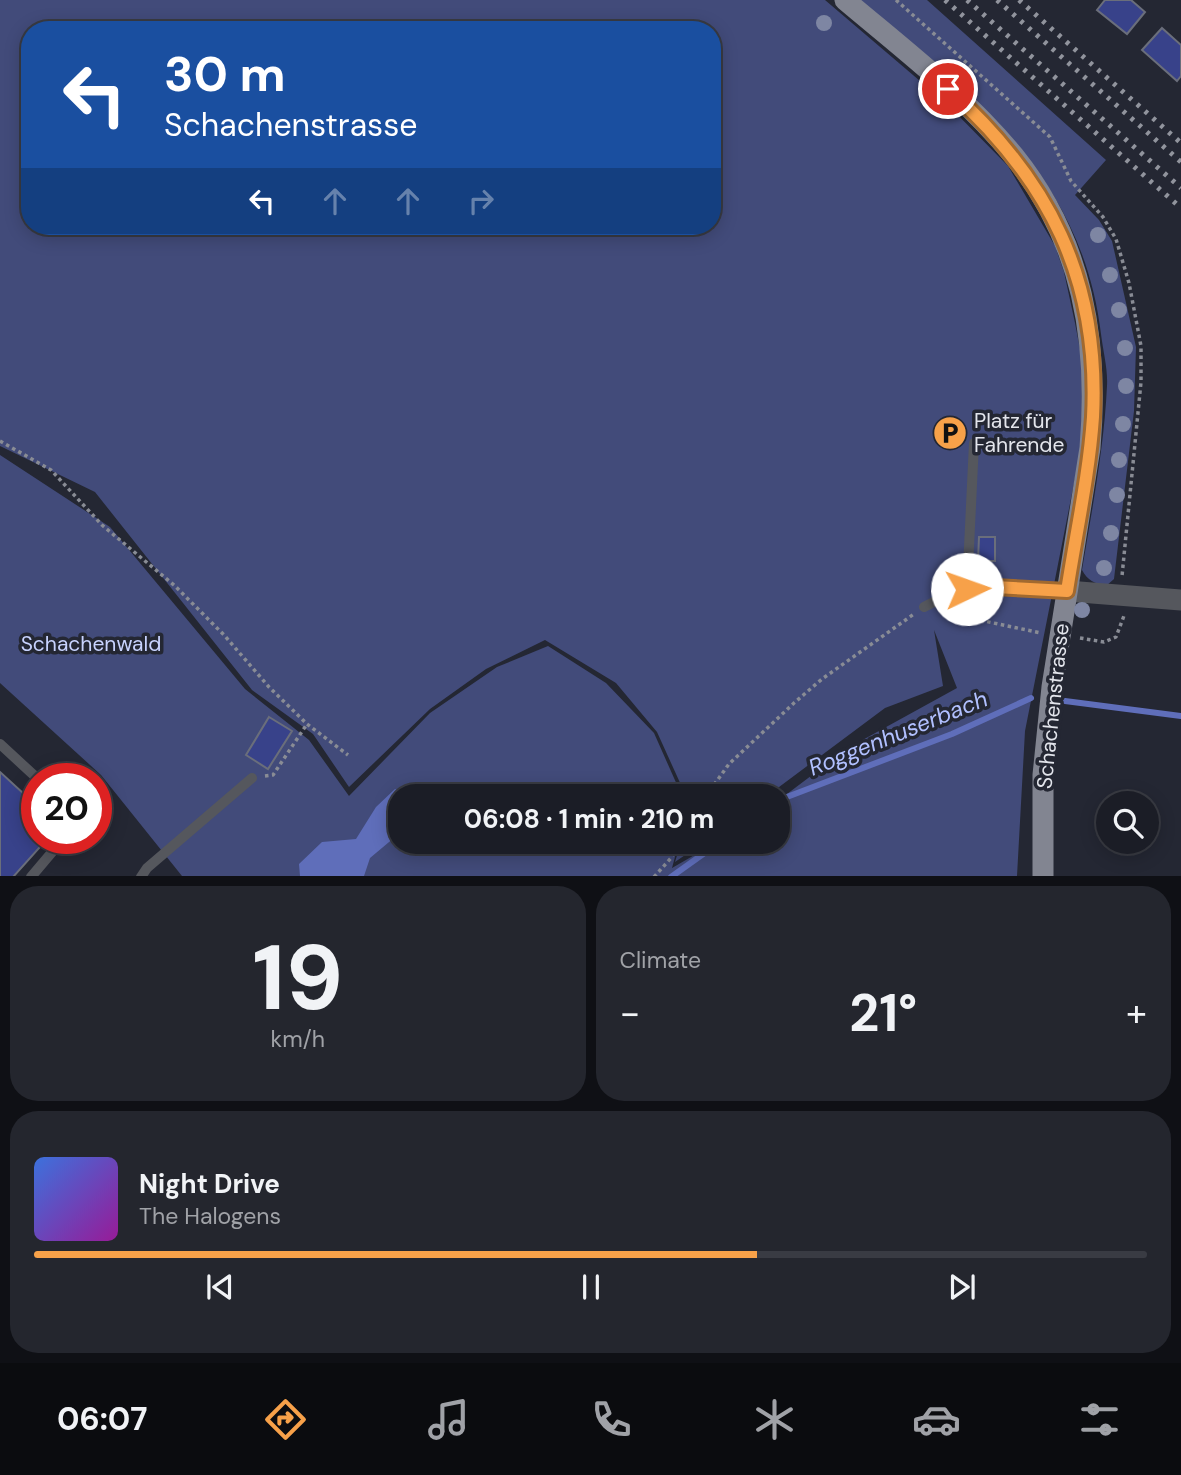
<!DOCTYPE html>
<meta charset="utf-8">
<style>
:root{--surface:#1b1d26;--page:#24262e;--text:#f1f3f6;--muted:#a0a2a7;--line:#393b43;--accent:#f7a149}
body{margin:0;font-family:"DM Sans",sans-serif;background:var(--page);color:var(--text);height:100vh;display:flex;flex-direction:column;font-size:26px;white-space:nowrap}
*{box-sizing:border-box;margin:0}
p{font-size:23px;color:var(--muted)}
.icon{flex:none;width:38px;height:38px;fill:none;stroke:currentColor;stroke-width:2;stroke-linecap:round;stroke-linejoin:round}
.map{position:relative;height:876px;overflow:hidden}
.details{display:flex;flex-direction:column;gap:10px;padding:10px;background:#0f1015;flex:1}
.details>*{flex:none}
.top-card{position:absolute;left:21px;top:21px;width:700px;height:214px;border-radius:28px;box-shadow:0 4px 18px #0003,0 0 0 2px var(--line);background:#1a4fa0;color:#fff;overflow:hidden}
.controls{position:absolute;left:1096px;top:791px;display:grid;gap:14px}
.controls a{display:grid;place-items:center;width:63px;height:63px;border-radius:50%;background:var(--surface);box-shadow:0 4px 18px #0003,0 0 0 2px var(--line);font-size:35px}
.speed{position:absolute;left:21px;top:763px;display:flex;gap:14px;font-size:35px;font-weight:700;text-align:center}
.speed>*{display:grid;place-content:center;width:91px;height:91px;border-radius:50%;background:var(--surface);box-shadow:0 4px 18px #0003,0 0 0 2px var(--line);line-height:1}
.speed .limit{border:10px solid #d22;background:#fff;color:#111}
.pin{position:absolute;display:grid;place-items:center;width:60px;height:60px;color:#fff;margin:-30px;border:4px solid #fff;border-radius:50%;box-shadow:0 2px 7px #0007}
.me{position:absolute;width:77px;margin:-38px;rotate:87deg;stroke-linejoin:round;filter:drop-shadow(0 0 5px #0008)}
.turn{display:flex;align-items:center;gap:24px;height:147px;padding:0 28px;font-size:32px}
.turn .icon{width:91px;height:91px;stroke-width:2.5}
.turn b{display:block;font-size:49px;line-height:60px}
.lanes{display:flex;align-items:center;height:66px;padding:0 28px;background:#0003;justify-content:center;gap:35px;direction:ltr}
.lanes .off{opacity:.35}
.big{font-size:52px;font-weight:700;line-height:1.1}
.details .card{flex:1;display:flex;flex-direction:column;justify-content:center;gap:10px;min-width:0;padding:0 24px;border-radius:28px;background:var(--page)}
.details .dial{align-items:center;gap:0}
.dial b{font-size:91px;line-height:1}
.song{display:flex;align-items:center;gap:21px}
.cover{width:84px;height:84px;border-radius:10px;background:linear-gradient(135deg,hsl(220 70% 55%),hsl(300 70% 35%))}
.played{height:7px;border-radius:4px;background:linear-gradient(90deg,var(--accent) 65%,var(--line) 65%)}
.keys{display:flex;justify-content:space-around;direction:ltr}
.heat{display:flex;justify-content:space-between;align-items:center;font-size:38px;direction:ltr}
.details .tiles{flex:1;display:grid;gap:10px;grid-template-columns:1fr 1fr}
.card:last-child{grid-column:span 2}
.trip{position:absolute;left:388px;top:784px;width:402px;height:70px;border-radius:28px;background:var(--surface);box-shadow:0 4px 18px #0003,0 0 0 2px var(--line);font-weight:700;line-height:70px;text-align:center}
.tab-bar{display:flex;height:112px;justify-content:space-around;align-items:center;background:#0b0c0f;color:var(--muted)}
.tab-bar .icon{width:49px;height:49px}
.tab-bar .current{color:var(--accent)}
.tab-bar b{font-size:32px;color:var(--text)}
.map>svg:first-child{display:block}
</style>
<div class="map">
<svg width="1181" height="877" viewBox="0 0 1181 877">
<rect width="100%" height="100%" fill="#242733"/>
<path fill="#424b7a" fill-rule="evenodd" d="M0,0H825L947,104L1008,166L1055,246L1064,272L1075,323L1088,391L1081,448L1025,731L1017,876H182L101,775L0,683V455L110,527L245,689L309,740L349,796L430,713L497,667L548,646L606,683L654,733L682,796H401V842H679L672,868L717,842H779V800L848,748L957,688L934,630L943,686L885,708L767,796H686L657,732L616,683L545,640L486,669L430,709L349,787L313,734L252,690L95,492L0,446ZM30,30H712V226H30Z
M860,0H927L1106,160L1075,195L1099,220L1112,241L1136,347L1134,411L1114,579L1106,586C1094,583 1088,581 1082,570C1092,509 1104,449 1107,386C1108,369 1103,351 1101,334C1082,176 973,95 860,0Z
M681,842H704L675,862Z"/>
<path fill="#5f6eba" d="M395,789L409,796H401V832L370,858L364,876H300L299,864L322,842L356,839L376,807Z"/>
<g fill="none" stroke-linecap="round" stroke-linejoin="round">
<path stroke="#5f6eba" stroke-width="6" d="M1065,701L1181,716
M779,800L952,734L1031,698
M671,877L720,842"/>
</g>
<path fill="#38428a" stroke="#6a6e7b" stroke-width="2" d="M1105,0H1131L1145,12L1127,34L1097,10Z
M1162,28L1181,45V76L1177,81L1142,50Z
M979,537H995V561H978Z
M269,717L292,731L268,769L246,755Z
M0,772L37,806V838H48L13,877H0Z"/>
<g fill="none" stroke-linecap="round" stroke-linejoin="round">
<path stroke="#898c95" stroke-width="3.5" stroke-dasharray="3.5 3.5" stroke-linecap="butt" d="M896,0L1050,137L1071,181L1103,217L1116,239L1129,283L1141,346V382L1122,576
M0,441L51,470L102,525L175,586L224,635L269,687L307,724L348,755
M946,613L1041,633
M1080,638L1104,642L1116,637L1125,613
M265,776L273,775L307,724
M706,796L729,764L794,703L822,679L914,614
M654,877L671,858L679,842"/>
<path stroke="#55575d" stroke-width="10" d="M967,589L974,443
M924,607L957,590L995,587L1067,591
M0,744L38,779
M31,877L64,838
M141,877L147,868L252,778"/>
<path stroke="#55575d" stroke-width="21" d="M1067,591L1181,600"/>
<path stroke="#828591" stroke-width="21" d="M845,0C903,49 966,97 1014,156C1083,242 1099,341 1090,448L1052,687L1043,775V877"/>
<path stroke="#91949d" stroke-width="5" stroke-dasharray="3.5 7" stroke-linecap="butt" d="M945,0L1181,208
M967,0L1181,188
M997,0L1181,162
M1019,0L1181,143"/>
</g>
<g fill="#7e86a3">
<circle cx="824" cy="23" r="8"/>
<circle cx="1098" cy="235" r="8"/>
<circle cx="1110" cy="275" r="8"/>
<circle cx="1119" cy="310" r="8"/>
<circle cx="1125" cy="348" r="8"/>
<circle cx="1126" cy="386" r="8"/>
<circle cx="1123" cy="424" r="8"/>
<circle cx="1119" cy="460" r="8"/>
<circle cx="1117" cy="495" r="8"/>
<circle cx="1111" cy="533" r="8"/>
<circle cx="1104" cy="568" r="8"/>
<circle cx="1082" cy="610" r="8"/>
</g>
<g fill="none" stroke-linecap="round" stroke-linejoin="round">
<g stroke="#a1692f" stroke-width="18">
<path id="route" d="M948,89C1049,179 1100,280 1093,417C1089,475 1076,533 1067,591L995,587L967,589"/>
</g>
<use href="#route" stroke="#f7a149" stroke-width="12"/>
</g>
<defs>
<g id="parking-disc" transform="scale(1.75)"><circle r="9.5" fill="#f7a149" stroke="#242733"/><path d="M-3.5-5.5H1a3.5 3.5 0 0 1 0 7H-1V5.5H-3.5ZM-1-3.4V-.6H.8a1.4 1.4 0 0 0 0-2.8Z" fill="#111"/></g>
</defs>
<g fill-rule="evenodd">
<use href="#parking-disc" x="950" y="433"/>
</g>
<g text-anchor="middle" dominant-baseline="central" stroke-width="7" stroke-linejoin="round" paint-order="stroke">
<g font-size="21" fill="#e3e5ec" stroke="#242733" text-anchor="start">
<text x="974" y="421">Platz für<tspan x="974" dy="24">Fahrende</tspan></text>
</g>
<g font-size="21" fill="#c8d3fe" stroke="#242733">
<text x="91" y="644">Schachenwald</text>
</g>
<g font-size="21" fill="#e3e5ec" stroke="#242733">
<text transform="translate(1053 706) rotate(-84)">Schachenstrasse</text>
</g>
<g font-size="23" font-style="italic" fill="#b1c0ff" stroke="#242733">
<text transform="translate(898 733) rotate(-22)">Roggenhuserbach</text>
</g>
</g>
</svg>
<div class="controls">
<a><svg class="icon" aria-label="search" viewBox="0 0 24 24"><circle cx="10" cy="10" r="6"/><path d="M15 15l6 6"/></svg></a>
</div>
<div class="speed"><div class="limit">20</div></div>
<div class="pin" style="left:948px;top:89px;background:#d93025"><svg class="icon" aria-label="arrive" viewBox="0 0 24 24"><path d="M6 21V4h12l-3 4 3 4H6"/></svg></div>
<svg class="me" style="left:967px;top:589px" viewBox="-20 -20 40 40"><circle r="19" fill="#fff"/><path d="M0-13L10 11 0 6-10 11z" fill="#f7a149"/></svg>
<div class="trip">06:08 · 1 min · 210 m</div>
<div class="top-card">
<div class="turn"><svg class="icon" aria-label="left" viewBox="0 0 24 24"><path d="M17 20v-9H6M10 6l-5 5 5 5"/></svg><div><b>30 m</b>Schachenstrasse</div></div>
<div class="lanes"><svg class="icon" aria-label="left" viewBox="0 0 24 24"><path d="M17 20v-9H6M10 6l-5 5 5 5"/></svg><svg class="icon off" aria-label="ahead" viewBox="0 0 24 24"><path d="M12 20V5M6 11l6-6 6 6"/></svg><svg class="icon off" aria-label="ahead" viewBox="0 0 24 24"><path d="M12 20V5M6 11l6-6 6 6"/></svg><svg class="icon off" aria-label="right" viewBox="0 0 24 24"><path d="M7 20v-9h11M14 6l5 5-5 5"/></svg></div>
</div>
</div>
<section class="details">
<div class="tiles">
<div class="card dial"><b>19</b><p>km/h</p></div>
<div class="card"><p>Climate</p>
<div class="heat"><a>−</a><b class="big">21°</b><a>+</a></div>
</div>
<div class="card">
<div class="song"><i class="cover"></i><div><b>Night Drive</b><p>The Halogens</p></div></div>
<div class="played"></div>
<div class="keys"><svg class="icon" aria-label="previous" viewBox="0 0 24 24"><path d="M18 5L8 12l10 7zM5 5v14"/></svg><svg class="icon" aria-label="pause" viewBox="0 0 24 24"><path d="M8 5v14M16 5v14"/></svg><svg class="icon" aria-label="next" viewBox="0 0 24 24"><path d="M6 5l10 7-10 7zM19 5v14"/></svg></div>
</div>
</div>
</section>
<nav class="tab-bar">
<b>06:07</b>
<svg class="icon current" aria-label="directions" viewBox="0 0 24 24"><path d="M12 3l9 9-9 9-9-9zM9 14v-3h6M13 9l2 2-2 2"/></svg>
<svg class="icon" aria-label="music" viewBox="0 0 24 24"><path d="M9 18V5l10-2v13"/><circle cx="6" cy="18" r="3"/><circle cx="16" cy="16" r="3"/></svg>
<svg class="icon" aria-label="phone" viewBox="0 0 24 24"><path d="M5 4h4l2 5-3 2q2 4 5 5l2-3 5 2v4C11 20 4 13 5 4z"/></svg>
<svg class="icon" aria-label="climate" viewBox="0 0 24 24"><path d="M12 3v18M4 7l16 10M4 17L20 7"/></svg>
<svg class="icon" aria-label="car" viewBox="0 0 24 24"><path d="M5 17H2v-5l4-1 3-4h7l3 4 3 1v5h-3M9 17h6M6 11h13"/><circle cx="7" cy="17" r="2"/><circle cx="17" cy="17" r="2"/></svg>
<svg class="icon" aria-label="filters" viewBox="0 0 24 24"><path d="M4 7h16M4 17h16"/><circle cx="9" cy="7" r="2"/><circle cx="15" cy="17" r="2"/></svg>
</nav>
